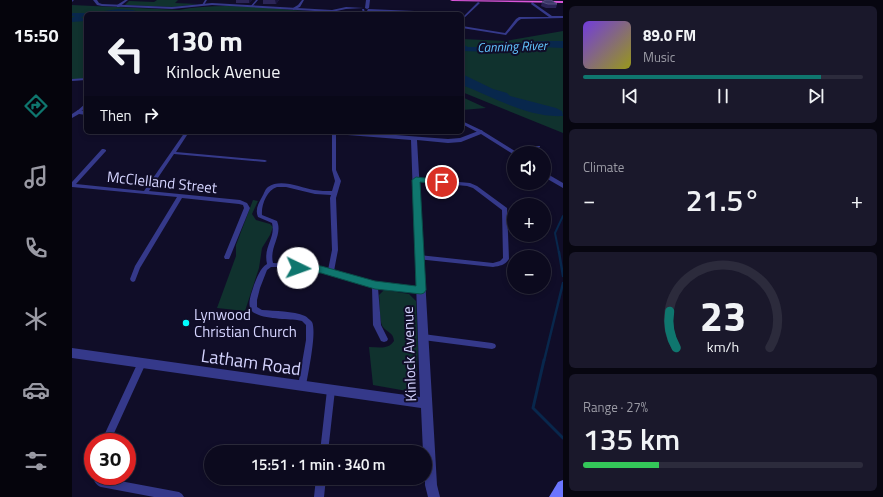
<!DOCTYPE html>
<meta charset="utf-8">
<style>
:root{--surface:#0c0a1e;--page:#1a182b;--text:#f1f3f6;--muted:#9a9aa4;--line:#2c2b3c;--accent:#0f766e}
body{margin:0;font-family:"Titillium Web",sans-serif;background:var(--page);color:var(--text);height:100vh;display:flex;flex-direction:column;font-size:15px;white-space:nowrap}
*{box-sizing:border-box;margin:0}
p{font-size:13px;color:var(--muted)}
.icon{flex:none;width:22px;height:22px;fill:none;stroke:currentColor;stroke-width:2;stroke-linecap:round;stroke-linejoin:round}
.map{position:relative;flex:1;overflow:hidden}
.panel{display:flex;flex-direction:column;gap:6px;padding:6px;background:#070610;width:320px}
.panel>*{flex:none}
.banner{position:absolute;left:12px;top:12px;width:380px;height:122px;border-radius:6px;box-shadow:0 2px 6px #0003,0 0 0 1px var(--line);background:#0c0a1e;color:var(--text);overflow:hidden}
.tools{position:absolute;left:435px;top:146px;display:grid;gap:8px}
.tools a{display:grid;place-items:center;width:44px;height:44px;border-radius:50%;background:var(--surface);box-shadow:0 2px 6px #0003,0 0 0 1px var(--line);font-size:20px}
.speed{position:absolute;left:12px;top:433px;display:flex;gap:8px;font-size:20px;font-weight:700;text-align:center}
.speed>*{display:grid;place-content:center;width:52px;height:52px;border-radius:50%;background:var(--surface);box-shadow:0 2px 6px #0003,0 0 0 1px var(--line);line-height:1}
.speed .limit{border:6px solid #d22;background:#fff;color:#111}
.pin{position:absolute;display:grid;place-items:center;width:34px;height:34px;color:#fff;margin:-17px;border:2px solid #fff;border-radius:50%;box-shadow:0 1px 4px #0007}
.me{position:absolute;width:44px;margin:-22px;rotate:93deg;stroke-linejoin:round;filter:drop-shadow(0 0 3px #0008)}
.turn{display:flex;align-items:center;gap:14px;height:84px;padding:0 16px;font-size:18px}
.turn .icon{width:52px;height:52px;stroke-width:2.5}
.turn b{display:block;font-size:28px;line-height:34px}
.then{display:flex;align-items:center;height:38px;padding:0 16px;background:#0003;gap:8px;font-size:15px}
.big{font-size:30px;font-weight:600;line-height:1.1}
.panel .widget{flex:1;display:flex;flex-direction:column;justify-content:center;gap:6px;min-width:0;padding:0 14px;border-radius:6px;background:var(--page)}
.panel .dial{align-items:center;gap:0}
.dial svg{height:104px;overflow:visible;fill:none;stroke:var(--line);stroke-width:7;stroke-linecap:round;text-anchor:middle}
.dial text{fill:var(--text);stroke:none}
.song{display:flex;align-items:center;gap:12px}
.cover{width:48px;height:48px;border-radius:6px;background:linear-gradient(135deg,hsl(260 70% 55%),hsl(60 70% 35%))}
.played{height:4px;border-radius:2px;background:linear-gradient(90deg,var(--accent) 85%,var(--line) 85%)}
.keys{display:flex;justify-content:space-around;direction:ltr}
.heat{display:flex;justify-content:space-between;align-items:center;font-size:22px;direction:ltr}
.charge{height:6px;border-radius:3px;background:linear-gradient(90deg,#34c759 27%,var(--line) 0)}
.trip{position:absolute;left:132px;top:445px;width:228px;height:40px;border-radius:20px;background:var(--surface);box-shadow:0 2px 6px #0003,0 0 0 1px var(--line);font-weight:600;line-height:40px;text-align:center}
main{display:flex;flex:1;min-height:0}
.tabs{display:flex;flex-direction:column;width:72px;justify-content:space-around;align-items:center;background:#05040c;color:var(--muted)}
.tabs .icon{width:28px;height:28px}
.tabs .on{color:var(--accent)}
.tabs b{font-size:18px;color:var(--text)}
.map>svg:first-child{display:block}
</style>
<main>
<nav class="tabs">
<b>15:50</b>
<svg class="icon on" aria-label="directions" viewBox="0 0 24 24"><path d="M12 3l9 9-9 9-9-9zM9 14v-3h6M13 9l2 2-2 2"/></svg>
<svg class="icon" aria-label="music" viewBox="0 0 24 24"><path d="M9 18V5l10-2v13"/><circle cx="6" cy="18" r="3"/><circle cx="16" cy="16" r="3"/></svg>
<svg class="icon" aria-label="phone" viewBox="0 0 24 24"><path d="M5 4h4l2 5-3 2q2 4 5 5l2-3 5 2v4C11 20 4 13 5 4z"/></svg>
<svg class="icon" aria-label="climate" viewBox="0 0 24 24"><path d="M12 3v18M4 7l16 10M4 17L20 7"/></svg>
<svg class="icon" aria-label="car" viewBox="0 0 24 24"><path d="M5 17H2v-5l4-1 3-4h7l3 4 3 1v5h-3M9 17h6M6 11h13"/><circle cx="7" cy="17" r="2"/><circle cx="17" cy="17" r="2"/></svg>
<svg class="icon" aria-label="filters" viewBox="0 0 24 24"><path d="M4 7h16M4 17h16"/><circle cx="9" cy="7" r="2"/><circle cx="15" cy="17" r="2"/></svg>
</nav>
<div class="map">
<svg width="491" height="497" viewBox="0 0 491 497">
<rect width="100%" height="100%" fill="#100d28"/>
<path fill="#10322e" d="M85,0H106L103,3L126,4L101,7L53,5L57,1L82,2Z
M0,5L107,10C155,1 204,10 252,12L254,14H14V79L0,80Z
M491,31V133L390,92V39L433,41Z
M390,97L414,108L390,110Z
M181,200L186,201L180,214L184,220L198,224L201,227L198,235L190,248L187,268L173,311L145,308L164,256V245Z
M312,290L337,294L344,301L346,348L344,385L335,391L301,385L297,347C307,347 316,350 322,341C321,332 316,333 311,327C307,321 308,302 307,295Z"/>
<path fill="#08274c" d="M46,9L61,10L71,14H14V16L9,17L14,21L0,22V18L3,16H0V13H19Z
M466,41H491V48L467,47L423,52L390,51V44L396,47H407L432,46Z
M390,74L421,89L435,93L438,96L484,108L490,111L491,116C455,118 422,97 390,85Z"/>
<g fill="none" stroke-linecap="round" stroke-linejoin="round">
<path stroke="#08274c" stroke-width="2" d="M487,253L483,233L491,216"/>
<path stroke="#08274c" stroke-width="2.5" d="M487,252L491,276
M472,361L491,283"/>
<path stroke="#08274c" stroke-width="3" d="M472,360L461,408L491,438"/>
<path fill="#35398a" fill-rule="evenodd" d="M0,0H2L0,2Z
M53,0H56L47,7H45V5Z
M133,0H135L132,5H130Z
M184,0H186L180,7H178Z
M230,0H232L228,7L221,10V8L226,5Z
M406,2L408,3L390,20V18Z
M460,2L480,16H491V18L449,19L446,21L434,35L390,28V26L433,33L444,19L447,17H477L459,4Z
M290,9H292L293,13H291Z
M296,9L389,13L390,14L295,11Z
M14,78V80L0,81V79Z
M13,104H14V107L7,113H5V111Z
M390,121L411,131V132L407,133L390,124Z
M113,132H117L104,152L193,160L195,161L193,162L102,154L77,191L168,200L175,203L178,208L158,257L157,259H153L152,257L172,208L171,205L167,204L110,198L68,268L63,281L61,282L59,281L58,279L63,266L105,197L0,187V182L30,149H32L34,150V151L4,184L72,191Z
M260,132H264V170L269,181L264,198L266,250L262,271L303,282L349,287L351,288L352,290L351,292L349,293L306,288L309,325L316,339L315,341L312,342L309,341L301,325L300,287L249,272L220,270L206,267H199L195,270L188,288L185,300V307L190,310C203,311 221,311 233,316C235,317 238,320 240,322C245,332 236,374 234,386L233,389L230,390L227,389L226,386L234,340V325L230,321L225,320C215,319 185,319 179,310C175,303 180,292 182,285C185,278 188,268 195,264C191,246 204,238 200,223L186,217C183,210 186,204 190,197C192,194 193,189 196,187C209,178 229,188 242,190C248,191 254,191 260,191L263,181L260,170ZM205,187H214L243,194L259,195L258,198L260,250L256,270C244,266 232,267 220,266C213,265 207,263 201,263C197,247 211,235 205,221L190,215C189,205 195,190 205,187Z
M464,146H468V147L458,153H452Z
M344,178L398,183L405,186L435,208L437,259C433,265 428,266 421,267L345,259L344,257L345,255H347L421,263L428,261L431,258L430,210L401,188L395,186L342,181V179Z
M351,334L420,343L423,344L424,346L423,348L420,349L351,340L348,339L347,337L348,335Z
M70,359L73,360L74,363L38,442H29L67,360Z
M259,386L262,387L263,390L256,452H248L255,390L256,387Z
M21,474V476H30L32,478L107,492L110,494L112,497H82L29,487C24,485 22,481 20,476Z
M244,478H254L252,497H242Z"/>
<path fill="#35398a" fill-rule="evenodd" d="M21,0H25L27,3L30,4L100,7L140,3L260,10L274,7L292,8L274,9L260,12L140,5L100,9L30,6L25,5Z
M294,0H298L297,8L295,9L293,8Z
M6,110L14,111V115L7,114L0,118V114Z
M409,130L446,153L441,154L409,134L389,142L376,143L345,140L365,485L368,497H356L353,485V452H351L349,408L0,358V348L348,397L339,140L263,134L260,132H285L376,139L388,138Z
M472,172L491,183V188L472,177Z"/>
<path fill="#6b75ff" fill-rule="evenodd" d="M491,480V497H477L486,482Z"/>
<path fill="#d955d9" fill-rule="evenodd" d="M378,0L491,1V3L380,1Z"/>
</g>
<path fill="#2b2557" d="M164,0H180L177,3H164Z
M191,0H207L204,4H191Z
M470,2L485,4L484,8H474L469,6Z"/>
<path fill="#18143c" d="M177,0H180L177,3Z
M203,0H207L204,4Z"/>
<path fill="#3d3869" stroke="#555080" d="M474,0H479L485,4H476L470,2Z"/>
<path fill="#0f766e" stroke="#0a4d48" d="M344,177L370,180L374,182L370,184L348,182L354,290L352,293L349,294L303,289L249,273L223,271L221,268L223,266L226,265L249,266L303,281L344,286L340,180Z"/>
<circle fill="#00fdff" stroke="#100d28" stroke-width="1.5" cx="114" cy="323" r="4"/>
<g text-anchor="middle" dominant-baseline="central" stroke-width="4" stroke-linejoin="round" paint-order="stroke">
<g font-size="13" font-style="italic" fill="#62c5ff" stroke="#100d28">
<text transform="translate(440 46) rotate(-2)">Canning River</text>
</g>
<g font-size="15" fill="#d5d4ff" stroke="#100d28">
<text transform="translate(90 182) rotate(6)">McClelland Street</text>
<text transform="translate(337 354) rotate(-92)">Kinlock Avenue</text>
</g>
<g font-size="15" fill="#d5d4ff" stroke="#100d28" text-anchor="start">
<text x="122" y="314">Lynwood<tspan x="122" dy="17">Christian Church</tspan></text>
</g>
<g font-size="18" fill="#d5d4ff" stroke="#100d28">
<text transform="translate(179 362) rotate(8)">Latham Road</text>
</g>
</g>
</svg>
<div class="tools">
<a><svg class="icon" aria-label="sound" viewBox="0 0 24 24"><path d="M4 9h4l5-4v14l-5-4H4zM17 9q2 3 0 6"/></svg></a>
<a>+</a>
<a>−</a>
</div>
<div class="speed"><div class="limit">30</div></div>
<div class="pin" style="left:370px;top:182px;background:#d93025"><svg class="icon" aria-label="arrive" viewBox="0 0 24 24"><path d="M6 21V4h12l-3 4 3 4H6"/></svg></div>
<svg class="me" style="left:226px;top:268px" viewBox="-20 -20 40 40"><circle r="19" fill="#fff"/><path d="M0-13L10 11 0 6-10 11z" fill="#0f766e"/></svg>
<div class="trip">15:51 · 1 min · 340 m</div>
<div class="banner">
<div class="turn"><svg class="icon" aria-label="left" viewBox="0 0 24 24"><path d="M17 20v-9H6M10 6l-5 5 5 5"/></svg><div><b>130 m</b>Kinlock Avenue</div></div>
<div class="then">Then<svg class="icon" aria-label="right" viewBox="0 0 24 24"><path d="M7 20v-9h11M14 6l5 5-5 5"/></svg></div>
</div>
</div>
<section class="panel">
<div class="widget">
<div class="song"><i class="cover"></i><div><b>89.0 FM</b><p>Music</p></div></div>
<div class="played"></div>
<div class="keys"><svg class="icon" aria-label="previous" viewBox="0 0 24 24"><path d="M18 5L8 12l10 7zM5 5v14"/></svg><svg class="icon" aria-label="pause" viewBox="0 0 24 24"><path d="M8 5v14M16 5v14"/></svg><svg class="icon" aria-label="next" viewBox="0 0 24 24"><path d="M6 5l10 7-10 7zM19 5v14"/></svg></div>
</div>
<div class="widget"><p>Climate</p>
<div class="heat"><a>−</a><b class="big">21.5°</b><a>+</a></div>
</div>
<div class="widget dial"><svg viewBox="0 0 100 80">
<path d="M14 69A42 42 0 1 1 86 69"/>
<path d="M14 69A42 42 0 0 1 9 41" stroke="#0f766e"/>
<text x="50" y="56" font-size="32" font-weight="700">23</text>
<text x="50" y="72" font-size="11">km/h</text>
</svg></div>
<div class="widget"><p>Range · 27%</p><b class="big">135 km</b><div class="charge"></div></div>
</section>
</main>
